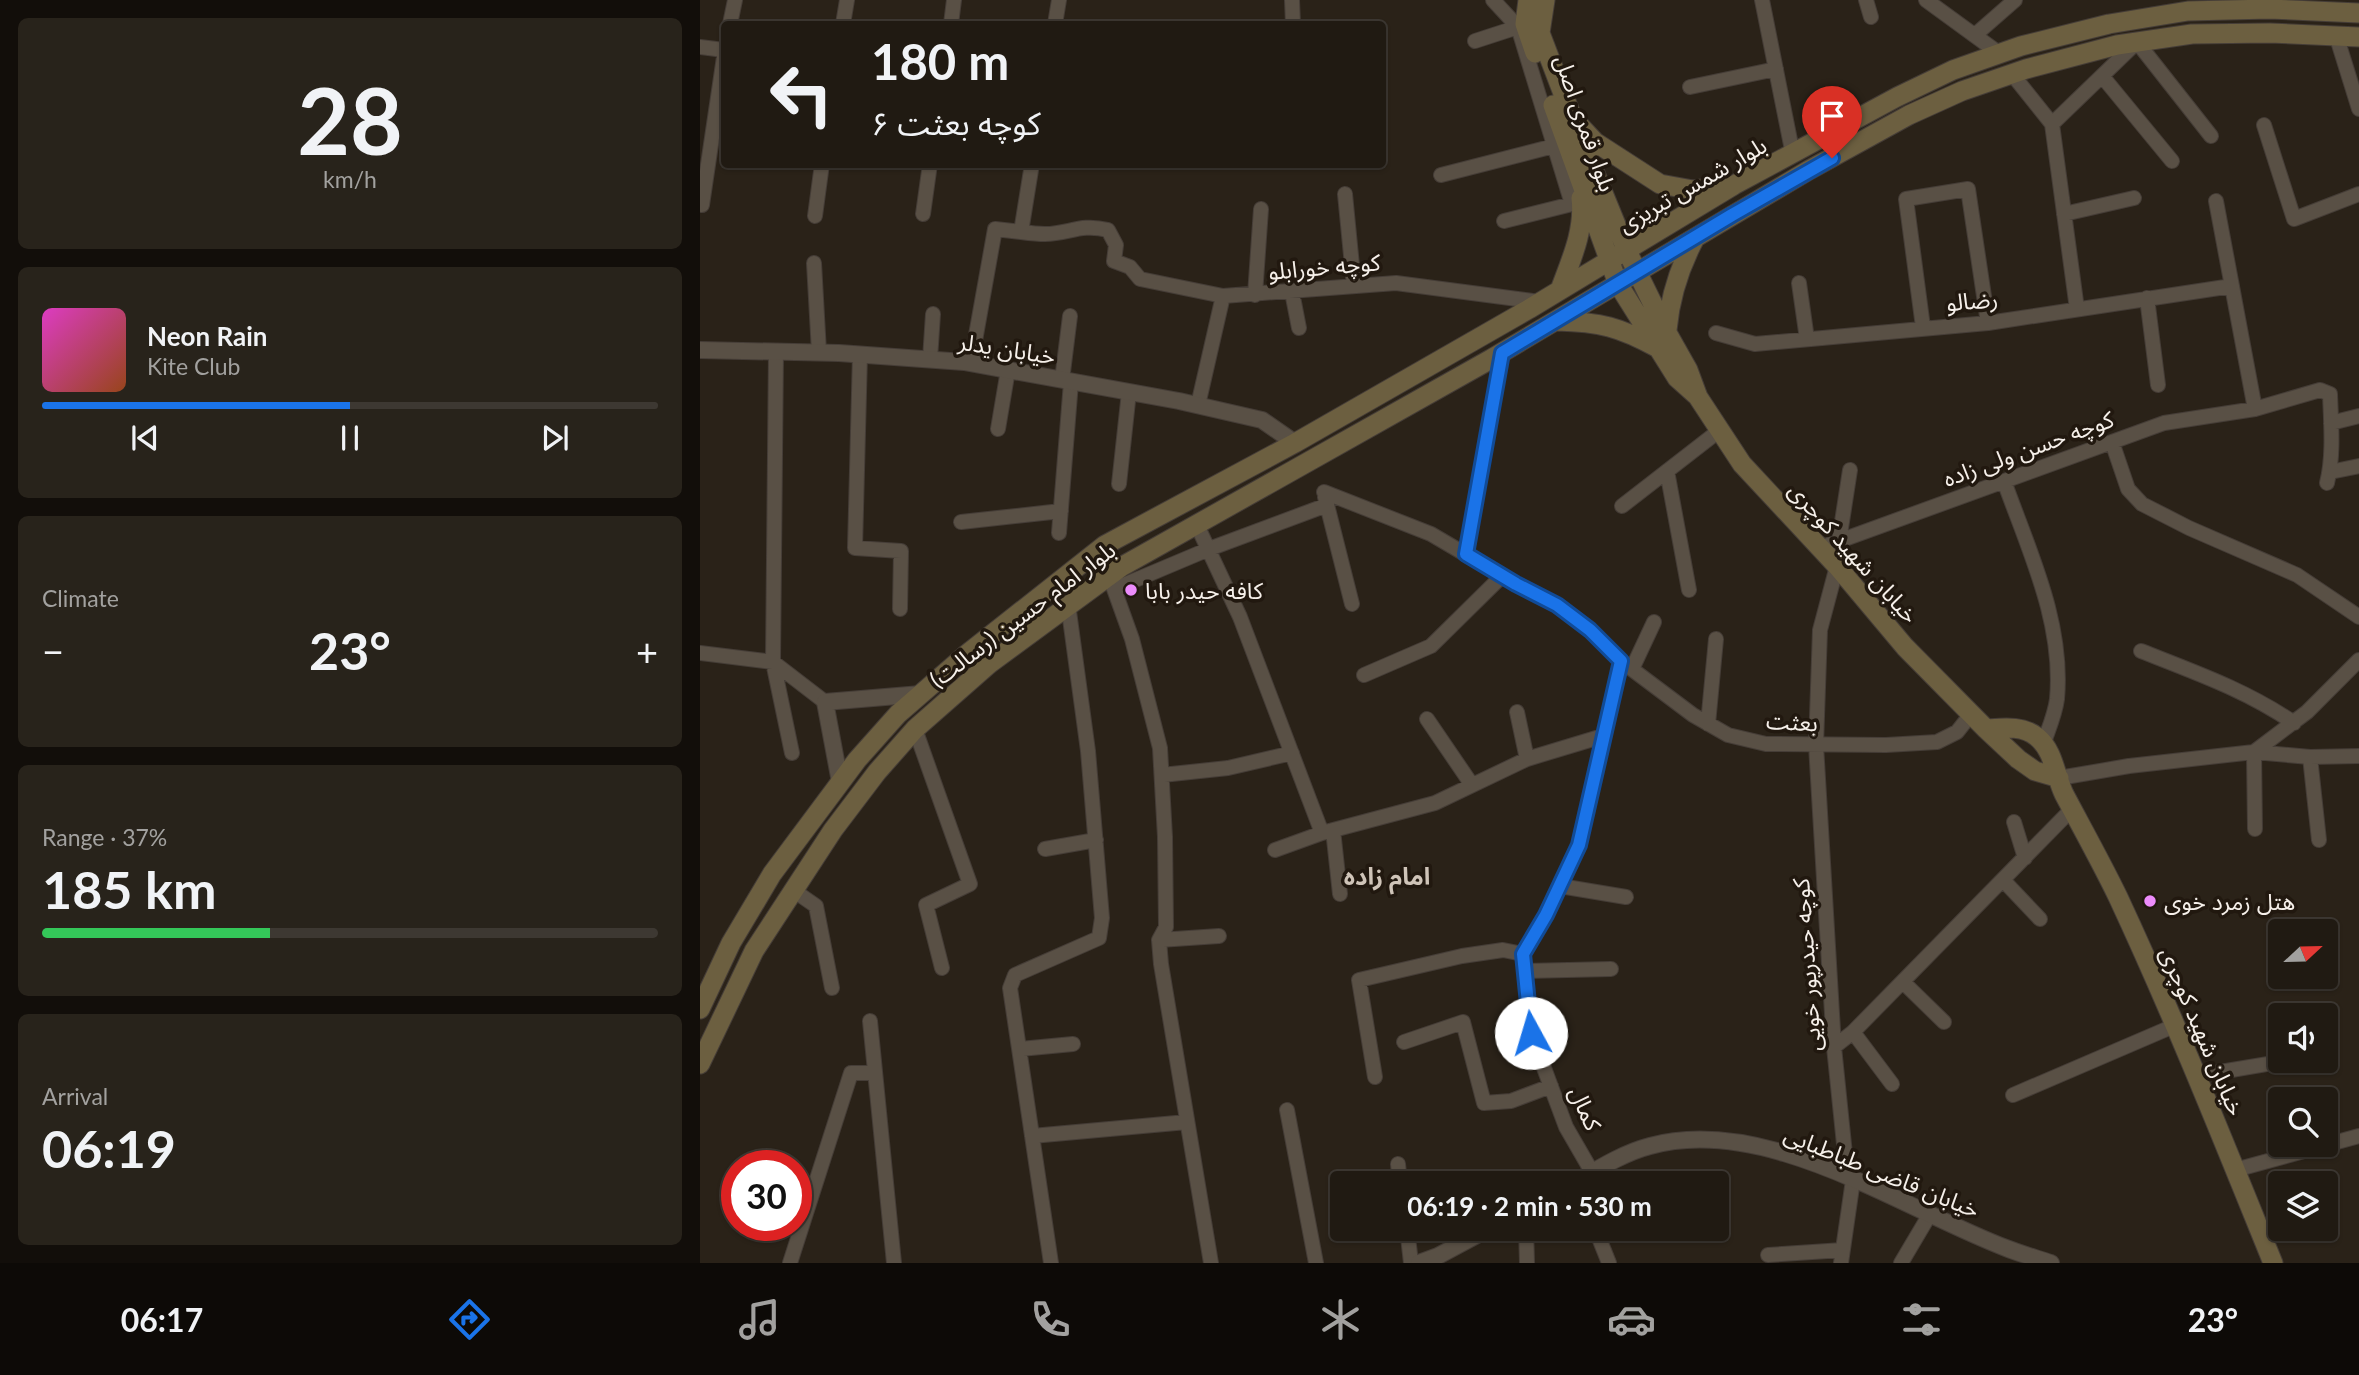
<!DOCTYPE html>
<meta charset="utf-8">
<style>
:root{--surface:#201a12;--page:#28231b;--text:#f1f3f6;--muted:#a2a19f;--line:#3d3832;--accent:#1a73e8}
body{margin:0;font-family:Lato,"Noto Sans Arabic",sans-serif;background:var(--page);color:var(--text);height:100vh;display:flex;flex-direction:column;font-size:26px;white-space:nowrap}
*{box-sizing:border-box;margin:0}
p{font-size:23px;color:var(--muted)}
.icon{flex:none;width:38px;height:38px;fill:none;stroke:currentColor;stroke-width:2;stroke-linecap:round;stroke-linejoin:round}
.map{position:relative;flex:1;overflow:hidden}
.drawer{display:flex;flex-direction:column;gap:18px;padding:18px;background:#120e0a;width:700px}
.drawer>*{flex:none}
.banner{position:absolute;left:21px;top:21px;width:665px;height:147px;border-radius:7px;box-shadow:0 2px 5px #0004,0 0 0 2px var(--line);background:#201a12;color:var(--text);overflow:hidden}
.needle{width:46px;rotate:68deg}
.tools{position:absolute;left:1568px;top:919px;display:grid;gap:14px}
.tools a{display:grid;place-items:center;width:70px;height:70px;border-radius:7px;background:var(--surface);box-shadow:0 2px 5px #0004,0 0 0 2px var(--line);font-size:35px}
.speed{position:absolute;left:21px;top:1150px;display:flex;gap:14px;font-size:35px;font-weight:700;text-align:center}
.speed>*{display:grid;place-content:center;width:91px;height:91px;border-radius:50%;background:var(--surface);box-shadow:0 2px 5px #0004,0 0 0 2px var(--line);line-height:1}
.speed .limit{border:10px solid #d22;background:#fff;color:#111}
.pin{position:absolute;display:grid;place-items:center;width:60px;height:60px;color:#fff;margin:-72px -30px;border-radius:50% 50% 50% 0;rotate:-45deg;box-shadow:0 0 7px #0007}
.pin .icon{rotate:45deg}
.me{position:absolute;width:77px;margin:-38px;rotate:354deg;stroke-linejoin:round;filter:drop-shadow(0 0 5px #0008)}
.turn{display:flex;align-items:center;gap:24px;height:147px;padding:0 35px;font-size:32px}
.turn .icon{width:91px;height:91px;stroke-width:2.5}
.turn b{display:block;font-size:49px;line-height:60px}
.big{font-size:52px;font-weight:700;line-height:1.1}
.drawer .widget{flex:1;display:flex;flex-direction:column;justify-content:center;gap:10px;min-width:0;padding:0 24px;border-radius:10px;background:var(--page)}
.drawer .dial{align-items:center;gap:0}
.dial b{font-size:91px;line-height:1}
.song{display:flex;align-items:center;gap:21px}
.cover{width:84px;height:84px;border-radius:10px;background:linear-gradient(135deg,hsl(310 70% 55%),hsl(20 70% 35%))}
.played{height:7px;border-radius:4px;background:linear-gradient(90deg,var(--accent) 50%,var(--line) 50%)}
.keys{display:flex;justify-content:space-around;direction:ltr}
.heat{display:flex;justify-content:space-between;align-items:center;font-size:38px;direction:ltr}
.charge{height:10px;border-radius:5px;background:linear-gradient(90deg,#34c759 37%,var(--line) 0)}
.trip{position:absolute;left:630px;top:1171px;width:399px;height:70px;border-radius:7px;background:var(--surface);box-shadow:0 2px 5px #0004,0 0 0 2px var(--line);font-weight:700;line-height:70px;text-align:center}
.tab-bar{display:flex;height:112px;justify-content:space-around;align-items:center;background:#0d0a07;color:var(--muted)}
.tab-bar .icon{width:49px;height:49px}
.tab-bar .on{color:var(--accent)}
.tab-bar b{font-size:32px;color:var(--text)}
main{display:flex;flex:1;min-height:0}
.map>svg:first-child{display:block}
</style>
<main>
<section class="drawer">
<div class="widget dial"><b>28</b><p>km/h</p></div>
<div class="widget">
<div class="song"><i class="cover"></i><div><b>Neon Rain</b><p>Kite Club</p></div></div>
<div class="played"></div>
<div class="keys"><svg class="icon" aria-label="previous" viewBox="0 0 24 24"><path d="M18 5L8 12l10 7zM5 5v14"/></svg><svg class="icon" aria-label="pause" viewBox="0 0 24 24"><path d="M8 5v14M16 5v14"/></svg><svg class="icon" aria-label="next" viewBox="0 0 24 24"><path d="M6 5l10 7-10 7zM19 5v14"/></svg></div>
</div>
<div class="widget"><p>Climate</p>
<div class="heat"><a>−</a><b class="big">23°</b><a>+</a></div>
</div>
<div class="widget"><p>Range · 37%</p><b class="big">185 km</b><div class="charge"></div></div>
<div class="widget"><p>Arrival</p><b class="big">06:19</b></div>
</section>
<div class="map">
<svg width="1659" height="1263" viewBox="0 0 1659 1263">
<rect width="100%" height="100%" fill="#2a2218"/>
<g fill="none" stroke-linecap="round" stroke-linejoin="round">
<g stroke="#453d37" stroke-width="16">
<path id="minor" d="M592,0L593,24
M793,0L818,27L872,204L804,221
M1062,0L1093,155
M1166,0L1171,17
M1226,0L1300,54
M30,24L35,0
M143,24L147,0
M251,24L254,0
M355,24L359,0
M1275,35L1315,0
M1636,35L1659,109
M775,41L818,27
M0,47L24,50
M1312,74L1352,124L1437,42L1511,136
M1402,76L1472,161
M990,87L1076,69
M1352,124L1377,309
M1564,125L1594,219L1659,194
M741,175L854,146
M645,194L654,286
M1516,201L1555,409
M2,205L24,57
M223,214L230,164
M1364,214L1434,198
M115,216L122,164
M321,232C329,233 337,234 345,234C369,234 380,223 408,230L416,245L414,261L430,267L440,279L523,296
M114,263L119,352
M1099,283L1107,339
M592,292L599,328
M555,295L561,209
M1447,298L1458,385
M1223,327L1206,199L1268,189L1288,323
M1016,333L1055,344L1288,323L1532,286
M76,351L73,662L92,753
M160,354L155,548L201,551L200,609
M230,359L233,314
M271,363L295,229L321,232L332,164
M362,380L370,316
M498,405L523,296L696,283L840,302
M1631,423L1659,416
M298,429L308,370
M1412,442L1428,489L1442,504L1489,528L1597,575L1659,617
M967,471L989,590
M1630,472L1659,466
M1304,481C1329,551 1364,623 1357,699C1355,715 1348,730 1343,745
M419,484L429,392
M624,492L731,534L816,584L857,605L890,630L921,661L993,715L1028,735L1066,744L1186,745L1237,742L1257,732L1272,713
M625,497L652,604
M922,506L1020,430
M261,522L361,511
M496,523L540,617L622,833
M359,533L371,382
M1139,541L1150,470
M1120,548L1464,423L1555,409L1620,390L1630,394C1631,423 1634,455 1627,483
M766,554L802,353
M1137,566L1120,630L1116,745L1134,1047L1145,1154L1153,1180L1141,1263
M409,575L432,639L460,748L465,837L466,927L459,940
M414,589L509,549L627,505
M1441,651C1494,672 1546,690 1594,723
M0,653L73,662L125,702
M932,669L954,622
M664,675L731,646L802,576
M817,712L827,759
M727,719L772,785
M1008,724L1016,639
M215,729L270,884L226,905L242,968
M1610,757L1619,840
M462,775L528,768L592,753
M1359,778L1429,766L1554,752L1610,757L1659,756
M1314,822L1325,858
M1555,829L1554,752L1607,712L1659,660
M633,830L640,894
M345,849L396,840
M575,850L622,833L735,803L827,759L903,736
M1303,880L1340,919
M860,886L926,897
M93,890L116,906L132,988
M459,940L461,964L511,1263
M459,940L519,936
M825,971L911,969
M1203,982L1244,1022
M170,1021L194,1263
M1153,1032L1192,1084
M704,1042L763,1022L784,1103L811,1101L851,1086
M1134,1047L1153,1032L1373,808
M320,1049L373,1044
M1626,1055H1628
M1496,1076L1591,1060
M675,1077L659,980L762,956L803,950L823,954
M1313,1095L1476,1025
M587,1110L616,1263
M332,1136L487,1122
M698,1164L700,1183
M1535,1170L1659,1136
M892,1172L866,1127L831,1033L823,954L846,915L879,845L921,661
M707,1228L711,1263
M826,1228L827,1263
M895,1228L909,1263
M1068,1255L1143,1250
M90,1263L151,1073H175
M351,1263L310,988L315,975L399,938L402,918L388,751L368,604
M1201,1263L1230,1214"/>
</g>
<g stroke="#453d37" stroke-width="18">
<path id="tertiary" d="M0,350L139,353L264,362L479,401L562,420L595,443
M140,782L125,702L221,694
M874,1183C898,1169 923,1153 950,1146C1066,1114 1201,1208 1306,1248C1321,1254 1336,1258 1351,1263
M719,1263L738,1256L790,1228"/>
</g>
<g stroke="#453d37" stroke-width="21">
<path id="secondary" d="M828,0L825,24L835,53
M845,0L840,33L872,117L926,249L966,331L988,370L998,397L1042,464L1137,566L1205,647L1286,729L1318,759L1335,771L1359,778
M853,105L918,284L977,378L996,395
M880,126L895,142L960,184L993,190L1026,186
M860,290C871,260 885,230 881,198
M857,321C900,322 920,327 958,348
M967,330C970,296 979,268 995,238
M1286,729C1302,728 1323,725 1337,737C1354,751 1355,775 1364,794C1382,828 1401,862 1418,897C1474,1017 1523,1140 1573,1263
M0,1009L31,943L72,874L157,760L198,714L267,654L405,545L595,443L829,309L1034,185L1197,97L1253,70L1321,46L1409,24L1488,11L1569,9L1659,13
M0,1064L54,951L133,830L177,772L215,729L289,664L421,567L791,359L1109,170L1209,115L1262,91L1326,69L1417,45L1492,34L1570,33L1659,37"/>
</g>
<use href="#minor" stroke="#595045" stroke-width="14"/>
<use href="#tertiary" stroke="#595045" stroke-width="16"/>
<use href="#secondary" stroke="#6c5f40" stroke-width="19"/>
</g>
<g fill="none" stroke-linecap="round" stroke-linejoin="round">
<g stroke="#114b97" stroke-width="18">
<path id="route" d="M831,1033L823,954L846,915L879,845L921,661L890,630L857,605L816,584L766,554L802,353L1032,215L1132,158"/>
</g>
<use href="#route" stroke="#1a73e8" stroke-width="12"/>
</g>
<g fill="#ec8cfb" stroke="#21180f" stroke-width="2.5">
<circle cx="431" cy="590" r="7"/>
<circle cx="1450" cy="901" r="7"/>
</g>
<g text-anchor="middle" dominant-baseline="central" stroke-width="7" stroke-linejoin="round" paint-order="stroke">
<g font-size="23" fill="#f6f0ea" stroke="#21180f">
<text transform="translate(886 123) rotate(71)">بلوار قمری اصل</text>
<text transform="translate(992 184) rotate(-30)">بلوار شمس تبریزی</text>
<text transform="translate(624 266) rotate(-5)">کوچه خورابلو</text>
<text transform="translate(1272 300) rotate(-5)">رضالو</text>
<text transform="translate(307 348) rotate(9)">خیابان یدلر</text>
<text transform="translate(1328 448) rotate(-20)">کوچه حسن ولی زاده</text>
<text transform="translate(1154 552) rotate(48)">خیابان شهید کوچری</text>
<text transform="translate(322 614) rotate(-37)">بلوار امام حسین (رسالت)</text>
<text transform="translate(1092 721) rotate(3)">بعثت</text>
<text transform="translate(1106 965) rotate(-94)">کوچه حیدرپور خویی</text>
<text transform="translate(1503 1031) rotate(67)">خیابان شهید کوچری</text>
<text transform="translate(886 1108) rotate(66)">کمال</text>
<text transform="translate(1182 1171) rotate(22)">خیابان قاضی طباطبایی</text>
</g>
<g font-size="23" fill="#f6f0ea" stroke="#21180f" text-anchor="start">
<text x="445" y="590">کافه حیدر بابا</text>
<text x="1464" y="901">هتل زمرد خوی</text>
</g>
<g font-size="24" font-weight="bold" fill="#cfc4b8" stroke="#21180f">
<text x="687" y="875">امام زاده</text>
</g>
</g>
</svg>
<div class="tools">
<a><svg class="needle" viewBox="-14 -14 28 28"><path d="M0-13l5 13h-10z" fill="#e53935"/><path d="M0 13l5-13h-10z" fill="#a2a19f"/></svg></a>
<a><svg class="icon" aria-label="sound" viewBox="0 0 24 24"><path d="M4 9h4l5-4v14l-5-4H4zM17 9q2 3 0 6"/></svg></a>
<a><svg class="icon" aria-label="search" viewBox="0 0 24 24"><circle cx="10" cy="10" r="6"/><path d="M15 15l6 6"/></svg></a>
<a><svg class="icon" aria-label="layers" viewBox="0 0 24 24"><path d="M12 4l9 5-9 5-9-5zM3 14l9 5 9-5"/></svg></a>
</div>
<div class="speed"><div class="limit">30</div></div>
<div class="pin" style="left:1132px;top:158px;background:#d93025"><svg class="icon" aria-label="arrive" viewBox="0 0 24 24"><path d="M6 21V4h12l-3 4 3 4H6"/></svg></div>
<svg class="me" style="left:831px;top:1033px" viewBox="-20 -20 40 40"><circle r="19" fill="#fff"/><path d="M0-13L10 11 0 6-10 11z" fill="#1a73e8"/></svg>
<div class="trip">06:19 · 2 min · 530 m</div>
<div class="banner">
<div class="turn"><svg class="icon" aria-label="left" viewBox="0 0 24 24"><path d="M17 20v-9H6M10 6l-5 5 5 5"/></svg><div><b>180 m</b>کوچه بعثت ۶</div></div>
</div>
</div>
</main>
<nav class="tab-bar">
<b>06:17</b>
<svg class="icon on" aria-label="directions" viewBox="0 0 24 24"><path d="M12 3l9 9-9 9-9-9zM9 14v-3h6M13 9l2 2-2 2"/></svg>
<svg class="icon" aria-label="music" viewBox="0 0 24 24"><path d="M9 18V5l10-2v13"/><circle cx="6" cy="18" r="3"/><circle cx="16" cy="16" r="3"/></svg>
<svg class="icon" aria-label="phone" viewBox="0 0 24 24"><path d="M5 4h4l2 5-3 2q2 4 5 5l2-3 5 2v4C11 20 4 13 5 4z"/></svg>
<svg class="icon" aria-label="climate" viewBox="0 0 24 24"><path d="M12 3v18M4 7l16 10M4 17L20 7"/></svg>
<svg class="icon" aria-label="car" viewBox="0 0 24 24"><path d="M5 17H2v-5l4-1 3-4h7l3 4 3 1v5h-3M9 17h6M6 11h13"/><circle cx="7" cy="17" r="2"/><circle cx="17" cy="17" r="2"/></svg>
<svg class="icon" aria-label="filters" viewBox="0 0 24 24"><path d="M4 7h16M4 17h16"/><circle cx="9" cy="7" r="2"/><circle cx="15" cy="17" r="2"/></svg>
<b>23°</b>
</nav>
